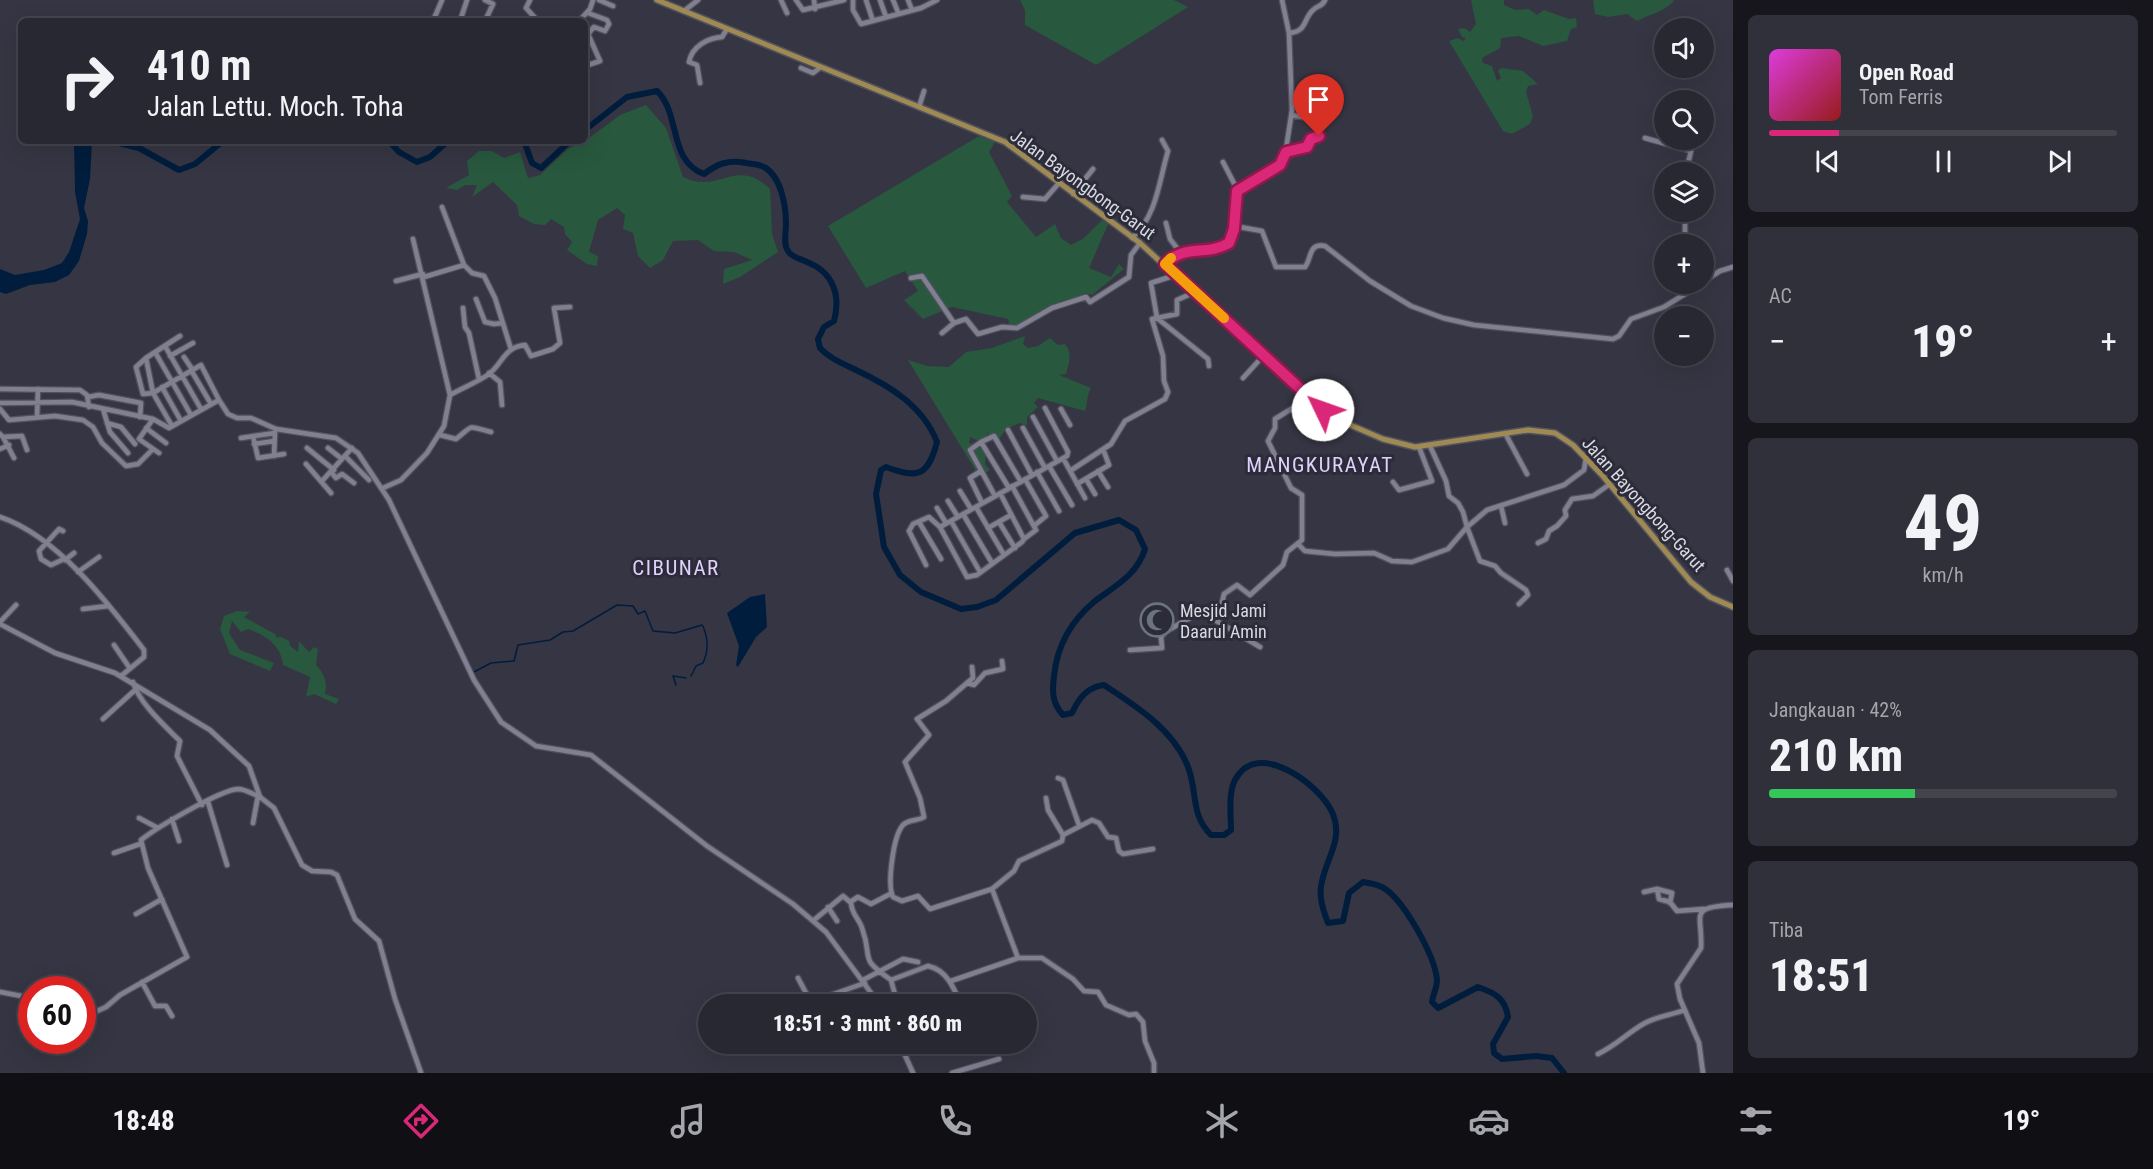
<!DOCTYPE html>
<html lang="id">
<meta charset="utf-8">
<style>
:root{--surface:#282832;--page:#30303a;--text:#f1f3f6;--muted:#a5a6ac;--line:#44444d;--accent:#db2777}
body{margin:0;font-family:"Roboto Condensed",sans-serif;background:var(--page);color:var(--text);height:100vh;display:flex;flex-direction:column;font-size:22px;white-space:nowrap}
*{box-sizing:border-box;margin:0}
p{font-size:20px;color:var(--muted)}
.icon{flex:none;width:33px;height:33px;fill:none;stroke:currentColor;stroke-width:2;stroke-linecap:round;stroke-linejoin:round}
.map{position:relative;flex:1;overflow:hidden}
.side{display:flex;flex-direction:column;gap:15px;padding:15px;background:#16161c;width:420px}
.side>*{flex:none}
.banner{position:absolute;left:18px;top:18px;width:570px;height:126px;border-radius:9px;box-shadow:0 6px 24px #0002,0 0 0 2px var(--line);background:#282832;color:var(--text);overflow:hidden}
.controls{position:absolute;left:1654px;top:18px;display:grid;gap:12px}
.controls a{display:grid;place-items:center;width:60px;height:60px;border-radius:50%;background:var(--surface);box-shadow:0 6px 24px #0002,0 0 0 2px var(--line);font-size:30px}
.speed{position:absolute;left:18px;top:976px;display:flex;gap:12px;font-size:30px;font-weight:700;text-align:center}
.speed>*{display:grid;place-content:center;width:78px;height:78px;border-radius:50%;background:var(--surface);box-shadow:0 6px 24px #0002,0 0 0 2px var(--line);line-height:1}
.speed .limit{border:9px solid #d22;background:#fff;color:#111}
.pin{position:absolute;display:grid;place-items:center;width:51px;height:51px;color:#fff;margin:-62px -26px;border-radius:50% 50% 50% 0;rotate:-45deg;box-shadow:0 0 6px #0007}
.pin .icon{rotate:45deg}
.me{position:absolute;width:66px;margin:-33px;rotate:312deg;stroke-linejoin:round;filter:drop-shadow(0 0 4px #0008)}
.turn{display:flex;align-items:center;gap:21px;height:126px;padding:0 30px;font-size:27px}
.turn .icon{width:78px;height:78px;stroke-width:2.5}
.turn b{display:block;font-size:42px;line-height:51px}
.big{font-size:45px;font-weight:800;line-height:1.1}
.side .widget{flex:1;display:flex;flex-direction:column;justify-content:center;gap:9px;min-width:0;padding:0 21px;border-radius:9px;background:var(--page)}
.side .dial{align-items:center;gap:0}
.dial b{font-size:78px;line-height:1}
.song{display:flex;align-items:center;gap:18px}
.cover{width:72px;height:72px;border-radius:9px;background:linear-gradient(135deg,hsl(300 70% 55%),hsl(0 70% 35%))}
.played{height:6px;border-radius:3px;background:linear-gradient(90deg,var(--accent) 20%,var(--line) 20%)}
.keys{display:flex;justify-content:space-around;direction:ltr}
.heat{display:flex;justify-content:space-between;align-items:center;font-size:33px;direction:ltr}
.charge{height:9px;border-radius:4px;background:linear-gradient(90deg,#34c759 42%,var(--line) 0)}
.trip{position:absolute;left:698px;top:994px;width:339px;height:60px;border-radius:30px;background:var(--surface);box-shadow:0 6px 24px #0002,0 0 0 2px var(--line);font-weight:800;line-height:60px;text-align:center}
.dock{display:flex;height:96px;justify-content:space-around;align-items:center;background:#101014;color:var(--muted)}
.dock .icon{width:42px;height:42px}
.dock .selected{color:var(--accent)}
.dock b{font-size:27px;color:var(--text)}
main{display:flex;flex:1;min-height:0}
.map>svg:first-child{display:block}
</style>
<main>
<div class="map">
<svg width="1733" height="1073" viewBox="0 0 1733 1073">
<rect width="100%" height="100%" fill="#363543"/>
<path fill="#28583e" d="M1020,0H1174L1188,7L1096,65L1025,25V10Z
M1471,0H1504V5L1515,10L1529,9L1537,15L1544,10L1569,19L1576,18L1577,27L1571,29L1567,41L1543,46L1519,36L1501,38L1500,48L1482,58L1483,63L1492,66L1497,81L1501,78L1498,71L1501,68L1523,71L1538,84L1528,86L1526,92L1533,116L1530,124L1512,134L1503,131L1449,41L1458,38L1463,41L1466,38L1462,37L1458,29L1464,28L1470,32L1476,24Z
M1593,0H1673L1674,1C1659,15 1654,12 1637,21L1627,14L1608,17L1595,14Z
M646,105L666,128L683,177C719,195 736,156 770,189L772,234L778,252L740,277L723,284L724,269L752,260L734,252L714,251L698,240L673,241L663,260L650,268L638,256L633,233L623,229L625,215L617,208L598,220L589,252L598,256L597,266L587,264L567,250L572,242L565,234L564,227L551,219L545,225L534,224L519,216L517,205L493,182L472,197L477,185H465L457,190L446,188L469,175L467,161L479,151H492L504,158L520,152L528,178L540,175L568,149L585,141L620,115Z
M979,136L995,142L989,152L1012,196L1007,202L1036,237L1055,224L1061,238L1071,245L1084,238L1102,220L1108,224L1089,268L1111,277L1119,264L1124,269L1092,295L1085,293L1080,298L1071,300L1011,328L1008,319L952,307L923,319L904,300L918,291L905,271L866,288L828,226Z
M1025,336L1023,344L1028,348L1038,346L1050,338L1058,345L1065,344C1073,353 1069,363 1066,374L1059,375L1091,388C1086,397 1088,403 1085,411L1038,398L1034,403L1038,407L1027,417V425L1019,423L1005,430L996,444L988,435V430L985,444L970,437L969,443L979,446L986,452L985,464L990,470L979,476L908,360L927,366L949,367L966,352L992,348Z
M237,611L250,612L244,617L275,634L277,638L281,637L289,641L290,646L298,652L299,641L309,652L314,647L318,649L316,665C324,673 328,683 325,694L339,699L336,704L314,694L306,697L310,677L283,665C281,645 265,635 248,629L241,632L232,621L229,633L240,650L274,663L270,671L230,654L220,629L224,616Z"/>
<path fill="#001d3d" d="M74,141H92L90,179L84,208L88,221L87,234L79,261L69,275L55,282L30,285L6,294L0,292V269L15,275L44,270L62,263L69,252L80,219L75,192Z
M765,594L767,627L756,637L738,667L736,665L739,646L727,613L750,597Z"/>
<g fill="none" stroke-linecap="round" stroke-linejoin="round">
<path stroke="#001d3d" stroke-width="1.5" d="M474,672L491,663L514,661L518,645L550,640L563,632L573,631L617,605L633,606L638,614L645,611L653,631L675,633L702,625
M691,676L696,666L703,663C709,650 708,639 703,626
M676,685L673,676L686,678"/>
<path stroke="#001d3d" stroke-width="6" d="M585,130L627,97L657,91C681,114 668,161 704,174C717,164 729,159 746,163C751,164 759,164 764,167C781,176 786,206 786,224C786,232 783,244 788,251C791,257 801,259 807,262C833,272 841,295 834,321L824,327L818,339L820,348C830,359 844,364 856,370C890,386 923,406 937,442C928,476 918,479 886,467L881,470L876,494L884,547L900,575L921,592L961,609L977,607L996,600L1075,533L1119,520L1136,530L1145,549C1137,575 1115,586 1095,601C1072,620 1057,646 1054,676C1052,691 1052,703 1063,715L1072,713C1079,698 1087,687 1104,685C1136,706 1174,730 1188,767C1198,793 1190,814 1211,835H1224L1231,830C1231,816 1228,793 1235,780C1257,738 1319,784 1332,812C1345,841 1324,860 1321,887C1319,899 1324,912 1328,923L1343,921L1349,893L1363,882C1369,883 1376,884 1382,887C1403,898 1435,956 1437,980C1437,988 1433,994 1432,1002L1438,1008L1478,987C1495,993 1505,998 1508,1017L1493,1044L1494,1053L1502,1059L1536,1056L1552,1058L1564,1073
M111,141L139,148L179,170L195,164L223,141
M389,141L399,152L417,162L430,157L448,141
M524,141L532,163L541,168L570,141"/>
<g stroke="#52525e" stroke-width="7">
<path id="minor" d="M485,0L493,4L485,21
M530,0L526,8L538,21
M599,0L613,6
M781,0L787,13
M796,0L803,10L844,0
M814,0L815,9
M853,0V10L861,24L921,8L937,0
M866,0L873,21
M880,0L886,17
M893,0L898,12
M908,0L912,10
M684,11L698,0
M433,21L442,0
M460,21L467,0
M579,21L590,9L593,0
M1289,33C1307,32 1303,19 1313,10C1318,5 1322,7 1325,0
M585,66L600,61L588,34L594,27L605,31L609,24L607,20L588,13
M801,68L813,73L821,67
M700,83L697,65L689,62C692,46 708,38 722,37L727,29
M919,107L924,91
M1292,115L1302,117L1329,111L1327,86
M1645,138L1691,151L1687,168L1688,172
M1286,152L1307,146L1311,139L1319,137
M1223,162L1238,191
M1073,194L1093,169
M1023,197L1045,199L1059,183
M442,207L464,265
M1166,223L1170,239L1180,252
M1234,226L1262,231L1276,267H1305C1312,258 1308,243 1325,246L1370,281L1411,306L1443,318L1474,325L1613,339L1619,336L1631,319L1664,307L1701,284
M1132,238C1157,216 1159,181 1168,151L1162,140
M413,239L450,395
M1685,244V212
M1165,264C1186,243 1204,257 1229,243L1234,229L1237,191L1280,165L1285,156L1292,110L1289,33L1282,0
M1176,275L1151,283L1157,318L1208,359L1209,366
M424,277L464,265L472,273L484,276L495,298L511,349
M911,278L922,276L954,323L966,319L978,334L1002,327L1017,328L1052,308L1086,297L1090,302L1129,277L1131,255L1140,243
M396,281L423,274
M1704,281L1720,271L1733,267
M476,299L485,322L494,324L503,323
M463,308L465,327L469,333L479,379
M942,333L954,323
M165,346L201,409
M155,352L191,415
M170,356L193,343
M184,357L192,369
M146,358L136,367L143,394L153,393L146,358L180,336
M191,370L211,404
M489,373L500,382L502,405
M1243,378L1264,355
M162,387L181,421
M0,389L80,390L87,395L89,407
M88,397L99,395L141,403L140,417
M0,403L72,402L153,419L169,428L219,400L228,414L237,418H251L276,429L336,438L358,453L389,500L474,680L501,722L536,746L591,755L707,846L793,904L826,932L880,1005
M0,409L9,420L55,416L83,420L93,427L102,443L126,466L138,464L153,449
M103,409L110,432L128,453
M1061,409L1070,425
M37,417L38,389
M1033,417L1057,461
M153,419L139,439L159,453
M107,423L121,427L135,444
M172,426L153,393L201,365L219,400
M146,428L166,443
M1023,428L1045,468
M1008,430L1032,475
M1505,433L1527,474
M0,434L3,437L22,436L27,450
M440,435L456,439C475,424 466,426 491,432
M253,436L258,458L284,454
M3,437L14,458
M241,438L275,433
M981,442L994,436L1021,482
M254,444L274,441
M1430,446L1446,481L1449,496L1458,503L1463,512L1467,527L1487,510L1564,485L1584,470L1586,458
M307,448L334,470
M328,448L342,459
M0,449L9,445
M274,456L275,432
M345,456L369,480
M1063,458L1085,498
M306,464L331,493
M1049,466L1072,505
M981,471L970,478L982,503
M1070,471L1111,444L1125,421L1165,399L1168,392L1164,381L1163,356L1152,319L1177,314V300L1195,292
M1098,471L1108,487
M331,472L336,478L342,474L354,483
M1037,472L1059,511
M1025,479L1046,516L1035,525
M1086,479L1095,494
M322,481L352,448
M1393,482L1399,490L1432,481L1419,447
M1077,484L1109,465L1103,449
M1012,486L1036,530L1024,539
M383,488L401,480L427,453L444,426L450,395C462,388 478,382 489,374C503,363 504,347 525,345L531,356L553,349L560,343L554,308L570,307
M960,491L971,509
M995,496L970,450L981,442L1009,488
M948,501L958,517
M1501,506L1505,523
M976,507L1004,555
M937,508L946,523
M963,514L992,563
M0,517C57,536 108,603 144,650V657L121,676
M951,521L980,572
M919,522L941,559
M999,522L1015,548
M940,527L1067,456L1068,452L1045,408
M988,528L1011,515
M63,531L59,529L39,551L41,559L51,565L64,559
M1538,543L1546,539L1549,531L1557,526L1566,516L1565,510L1572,499L1593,496L1610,484
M1298,544L1305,551L1335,554L1374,553L1392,561L1412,562L1448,549L1467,527L1480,561L1495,566L1501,573L1526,590L1528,595L1519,604
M65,560L74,553
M926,565L909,531L913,524L929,517L940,527L967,577L977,575L1022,542L1024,539L1000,493
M1727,570L1733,581
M78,572L99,557
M83,609L108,606
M1208,610L1215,620L1260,647
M0,622L16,605
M0,624L55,653L115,673L210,730L249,766L260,797L274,808L302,865L312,871L331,872L337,875L355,919L379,941L395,999L421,1073
M114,645L129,667
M1130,650L1162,648L1161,637L1165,632L1202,611L1215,609L1222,603L1224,594L1237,585L1250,595L1283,565L1287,552L1302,540V495L1291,488L1268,441L1275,428V419L1309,398
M1002,661L1003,669L985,673L974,685L967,683L946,701L917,719L929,735L905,762L920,798L924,817C918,821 909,819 903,825C893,836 887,885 893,897L902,901L918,896L930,909L992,889L1014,871L1019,861L1058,843L1062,841L1063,835L1092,820L1099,823L1108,837L1116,838L1119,851L1123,854L1153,849
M133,682C139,703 165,726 180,741L177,756L202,805
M968,682L973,678L972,667
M103,719L135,690
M1058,778L1063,780L1079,825
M1046,798L1048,810L1063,835
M208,802L227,865
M139,818L158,828
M172,819L179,841
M253,823L258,796
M114,853L140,844
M992,889L1018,958
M1657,889L1672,893L1670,903
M1644,892L1657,889L1659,899L1670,902L1677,911L1704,909
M851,902C851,914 859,918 862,928C874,961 857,956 891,980L928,966C947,970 954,988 961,1005
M828,907L837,921
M136,914L162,899
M814,920L843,896L850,902L858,897L871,904L890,894
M798,978L806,993L814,1001L865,983
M863,980L903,959L918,962
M891,980L897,1002
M951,981L1018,958H1042L1073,979L1084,991L1098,992L1106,1005L1129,1015L1136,1014L1143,1022L1145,1041L1154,1063V1073
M142,982L155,1006H166L172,1016
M0,992L32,998
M862,1005L874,996
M82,1018L106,1007L120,995L187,957L148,868L141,840C156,828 220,790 238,789C245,789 253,794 260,797
M900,1044L913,1073
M1598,1054C1617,1045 1627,1033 1645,1023C1658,1016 1671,1015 1685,1010
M952,1073L999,1059
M1703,1073L1699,1043L1680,999L1677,984L1701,948C1703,915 1687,907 1733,905"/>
</g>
<g stroke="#52525e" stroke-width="8">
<path id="major" d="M657,0L1005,142L1140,243L1309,398L1341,421L1383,439L1415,447L1528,430L1555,433L1573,445L1602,475L1691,582L1710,597L1733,607"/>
</g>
<use href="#minor" stroke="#818091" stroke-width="4.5"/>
<use href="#major" stroke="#9f8a53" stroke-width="5"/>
</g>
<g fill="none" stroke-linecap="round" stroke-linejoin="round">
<g stroke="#8e194d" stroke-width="15">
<path id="route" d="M1319,136L1311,139L1307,147L1286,152L1280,165L1237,191L1234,229L1229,243C1205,257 1186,243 1165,264L1323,410"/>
</g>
<use href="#route" stroke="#db2777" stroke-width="10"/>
<path stroke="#f59e0b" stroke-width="10" d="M1171,258L1165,264L1224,318"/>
</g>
<defs>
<g id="mosque-ring" transform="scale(1.725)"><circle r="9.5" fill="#2c2b39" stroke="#6b7280" stroke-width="1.5"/><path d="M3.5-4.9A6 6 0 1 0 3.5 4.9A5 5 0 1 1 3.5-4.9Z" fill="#6b7280"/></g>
</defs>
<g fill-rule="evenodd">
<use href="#mosque-ring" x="1157" y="620"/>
</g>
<g text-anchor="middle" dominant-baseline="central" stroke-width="6" stroke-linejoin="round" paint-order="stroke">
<g font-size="18" fill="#d9d9e2" stroke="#2c2b39">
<text transform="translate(1083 184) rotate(36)">Jalan Bayongbong-Garut</text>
<text transform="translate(1644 504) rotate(48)">Jalan Bayongbong-Garut</text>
</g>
<g font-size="18" fill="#d9d9e2" stroke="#2c2b39" text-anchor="start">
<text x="1180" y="610">Mesjid Jami<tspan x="1180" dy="21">Daarul Amin</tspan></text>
</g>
<g font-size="21" letter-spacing="1.5" fill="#e1d0fa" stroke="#2c2b39">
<text x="1320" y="465">MANGKURAYAT</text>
<text x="676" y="568">CIBUNAR</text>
</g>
</g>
</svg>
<div class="controls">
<a><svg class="icon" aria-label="sound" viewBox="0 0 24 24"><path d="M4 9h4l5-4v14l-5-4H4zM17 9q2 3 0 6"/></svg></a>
<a><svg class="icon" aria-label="search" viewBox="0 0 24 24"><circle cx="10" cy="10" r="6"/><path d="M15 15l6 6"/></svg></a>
<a><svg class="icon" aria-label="layers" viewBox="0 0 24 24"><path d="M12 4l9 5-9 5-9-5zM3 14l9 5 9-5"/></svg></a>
<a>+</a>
<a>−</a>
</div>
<div class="speed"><div class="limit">60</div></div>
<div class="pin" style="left:1319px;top:136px;background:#d93025"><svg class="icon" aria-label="arrive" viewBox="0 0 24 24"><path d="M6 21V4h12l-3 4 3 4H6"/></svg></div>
<svg class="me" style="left:1323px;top:410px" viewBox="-20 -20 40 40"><circle r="19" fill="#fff"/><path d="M0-13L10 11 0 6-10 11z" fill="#db2777"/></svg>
<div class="trip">18:51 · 3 mnt · 860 m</div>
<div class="banner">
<div class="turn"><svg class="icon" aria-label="right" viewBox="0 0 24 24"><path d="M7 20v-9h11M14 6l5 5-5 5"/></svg><div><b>410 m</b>Jalan Lettu. Moch. Toha</div></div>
</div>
</div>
<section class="side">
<div class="widget">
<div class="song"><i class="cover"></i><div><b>Open Road</b><p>Tom Ferris</p></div></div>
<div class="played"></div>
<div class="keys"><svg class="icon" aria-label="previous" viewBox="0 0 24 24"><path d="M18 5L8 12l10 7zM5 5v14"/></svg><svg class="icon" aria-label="pause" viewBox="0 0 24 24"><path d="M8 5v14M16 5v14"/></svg><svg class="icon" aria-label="next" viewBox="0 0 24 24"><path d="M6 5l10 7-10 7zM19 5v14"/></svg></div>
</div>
<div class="widget"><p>AC</p>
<div class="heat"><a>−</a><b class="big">19°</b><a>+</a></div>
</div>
<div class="widget dial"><b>49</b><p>km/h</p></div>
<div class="widget"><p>Jangkauan · 42%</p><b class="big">210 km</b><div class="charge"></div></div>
<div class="widget"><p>Tiba</p><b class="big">18:51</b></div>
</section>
</main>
<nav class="dock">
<b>18:48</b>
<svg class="icon selected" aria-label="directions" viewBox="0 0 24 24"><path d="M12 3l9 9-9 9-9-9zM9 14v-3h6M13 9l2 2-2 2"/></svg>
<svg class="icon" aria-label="music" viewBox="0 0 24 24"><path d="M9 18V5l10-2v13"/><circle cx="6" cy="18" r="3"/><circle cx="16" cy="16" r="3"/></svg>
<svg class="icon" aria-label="phone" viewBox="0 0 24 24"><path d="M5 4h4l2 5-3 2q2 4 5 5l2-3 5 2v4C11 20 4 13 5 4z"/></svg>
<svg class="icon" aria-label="climate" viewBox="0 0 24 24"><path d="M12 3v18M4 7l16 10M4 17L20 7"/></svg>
<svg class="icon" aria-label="car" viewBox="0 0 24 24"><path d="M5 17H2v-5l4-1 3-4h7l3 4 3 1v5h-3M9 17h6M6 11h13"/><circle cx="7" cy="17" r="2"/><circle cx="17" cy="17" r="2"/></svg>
<svg class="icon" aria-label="filters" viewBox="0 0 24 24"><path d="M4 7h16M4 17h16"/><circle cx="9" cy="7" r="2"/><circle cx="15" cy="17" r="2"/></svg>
<b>19°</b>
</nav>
